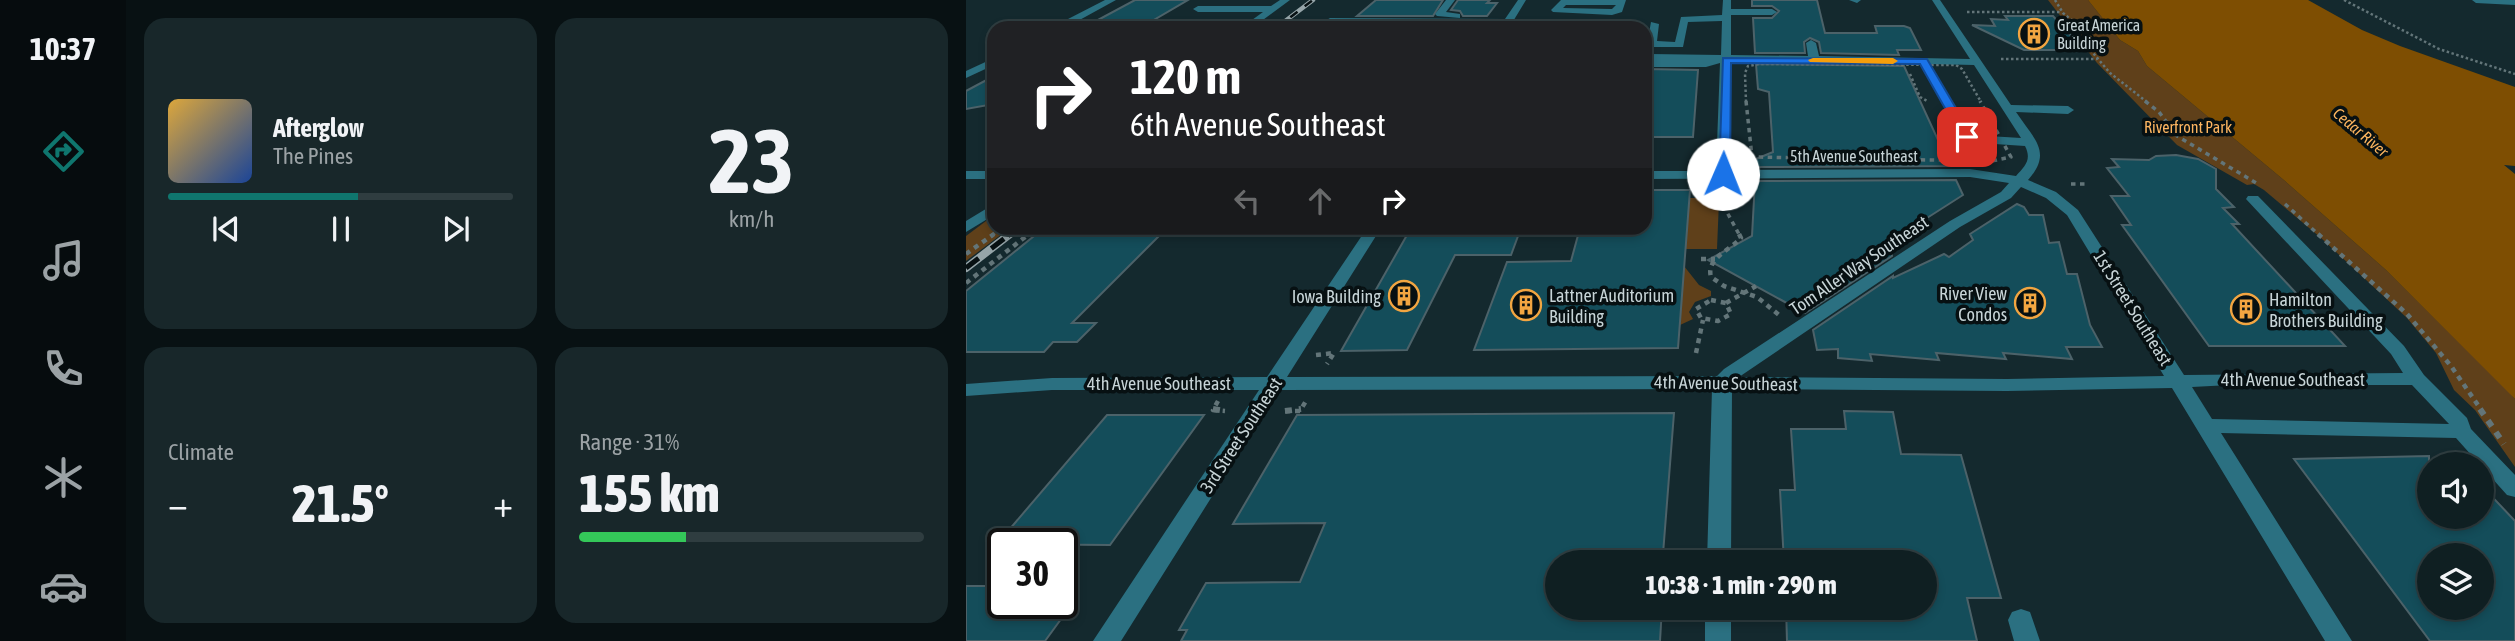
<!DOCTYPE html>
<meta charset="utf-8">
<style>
:root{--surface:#0f1f22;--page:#18272a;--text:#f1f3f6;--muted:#9ba2a5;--line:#2f3d40;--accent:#0f766e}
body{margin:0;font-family:"Asap Condensed",sans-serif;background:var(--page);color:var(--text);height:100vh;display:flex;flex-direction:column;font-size:26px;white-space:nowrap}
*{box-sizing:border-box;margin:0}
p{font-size:23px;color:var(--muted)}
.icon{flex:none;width:38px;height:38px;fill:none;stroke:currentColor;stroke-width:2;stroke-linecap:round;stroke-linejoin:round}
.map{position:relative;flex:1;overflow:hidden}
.panel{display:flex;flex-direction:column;gap:18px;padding:18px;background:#081113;width:840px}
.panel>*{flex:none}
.guide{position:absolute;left:21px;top:21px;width:665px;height:214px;border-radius:21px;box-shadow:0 4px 10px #0003,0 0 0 2px var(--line);background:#202124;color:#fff;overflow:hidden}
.fabs{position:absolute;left:1451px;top:452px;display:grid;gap:14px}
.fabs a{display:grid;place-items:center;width:77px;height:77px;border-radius:50%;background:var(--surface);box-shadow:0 4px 10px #0003,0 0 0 2px var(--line);font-size:35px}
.speed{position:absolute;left:21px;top:528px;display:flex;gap:14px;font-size:35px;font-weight:700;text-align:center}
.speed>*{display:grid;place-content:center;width:91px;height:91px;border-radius:50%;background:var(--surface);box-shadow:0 4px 10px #0003,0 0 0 2px var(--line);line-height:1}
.speed .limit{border:4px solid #111;border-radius:10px;background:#fff;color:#111}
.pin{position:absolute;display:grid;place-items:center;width:60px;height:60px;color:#fff;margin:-30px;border-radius:14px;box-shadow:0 4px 10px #0006}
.me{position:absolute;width:77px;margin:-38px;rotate:1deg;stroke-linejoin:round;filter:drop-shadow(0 0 5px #0008)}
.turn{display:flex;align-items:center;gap:24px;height:147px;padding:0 28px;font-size:32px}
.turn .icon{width:91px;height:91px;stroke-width:2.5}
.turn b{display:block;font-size:49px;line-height:60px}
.lanes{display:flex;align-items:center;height:66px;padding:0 28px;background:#0003;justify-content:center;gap:35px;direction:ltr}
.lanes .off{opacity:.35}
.big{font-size:52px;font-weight:800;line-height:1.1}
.panel .card{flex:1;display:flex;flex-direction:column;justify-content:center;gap:10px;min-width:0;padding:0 24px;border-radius:21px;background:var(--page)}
.panel .dial{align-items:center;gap:0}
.dial b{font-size:91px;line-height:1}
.song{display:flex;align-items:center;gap:21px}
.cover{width:84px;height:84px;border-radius:10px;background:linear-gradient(135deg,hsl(40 70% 55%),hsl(220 70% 35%))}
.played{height:7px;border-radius:4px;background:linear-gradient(90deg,var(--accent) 55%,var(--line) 55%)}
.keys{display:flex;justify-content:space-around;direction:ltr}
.heat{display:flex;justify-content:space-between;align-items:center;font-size:38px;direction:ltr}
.charge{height:10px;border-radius:5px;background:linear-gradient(90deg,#34c759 31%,var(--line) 0)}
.panel .tiles{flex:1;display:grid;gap:18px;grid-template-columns:repeat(2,1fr)}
.trip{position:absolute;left:579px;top:550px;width:392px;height:70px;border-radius:35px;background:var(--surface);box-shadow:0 4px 10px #0003,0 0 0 2px var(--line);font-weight:800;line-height:70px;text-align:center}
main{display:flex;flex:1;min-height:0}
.dock{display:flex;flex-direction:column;width:126px;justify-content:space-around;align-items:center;background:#060c0e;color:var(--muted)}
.dock .icon{width:49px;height:49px}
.dock .current{color:var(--accent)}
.dock b{font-size:32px;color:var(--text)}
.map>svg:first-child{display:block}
</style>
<main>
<nav class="dock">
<b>10:37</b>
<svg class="icon current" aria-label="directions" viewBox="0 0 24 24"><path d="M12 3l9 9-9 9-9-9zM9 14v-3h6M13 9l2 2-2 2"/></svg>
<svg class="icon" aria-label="music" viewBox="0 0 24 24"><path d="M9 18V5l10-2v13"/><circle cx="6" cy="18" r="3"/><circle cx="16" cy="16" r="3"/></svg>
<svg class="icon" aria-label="phone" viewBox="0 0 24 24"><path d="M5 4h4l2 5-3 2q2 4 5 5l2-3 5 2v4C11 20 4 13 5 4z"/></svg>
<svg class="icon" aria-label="climate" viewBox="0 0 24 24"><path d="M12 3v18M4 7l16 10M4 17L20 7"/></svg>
<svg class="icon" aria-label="car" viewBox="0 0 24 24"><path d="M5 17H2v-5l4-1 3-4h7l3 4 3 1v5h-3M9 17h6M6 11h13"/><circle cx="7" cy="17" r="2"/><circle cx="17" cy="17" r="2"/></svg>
</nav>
<section class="panel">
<div class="tiles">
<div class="card">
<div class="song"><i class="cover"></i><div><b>Afterglow</b><p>The Pines</p></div></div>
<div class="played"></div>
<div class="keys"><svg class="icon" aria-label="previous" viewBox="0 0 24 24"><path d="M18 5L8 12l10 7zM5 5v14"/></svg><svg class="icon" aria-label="pause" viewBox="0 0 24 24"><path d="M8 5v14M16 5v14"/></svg><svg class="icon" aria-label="next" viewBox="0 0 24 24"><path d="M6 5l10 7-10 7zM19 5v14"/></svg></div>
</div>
<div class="card dial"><b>23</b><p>km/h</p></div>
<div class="card"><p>Climate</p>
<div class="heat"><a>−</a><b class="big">21.5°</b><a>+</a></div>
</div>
<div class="card"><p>Range · 31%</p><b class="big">155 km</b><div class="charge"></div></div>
</div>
</section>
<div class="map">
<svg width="1549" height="641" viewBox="0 0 1549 641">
<rect width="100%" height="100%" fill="#14292e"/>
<path fill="#5f401a" d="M1082,0H1122L1154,40L1172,51L1181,66L1319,181L1420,270L1544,393L1549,399V467L1509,410L1488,390L1470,353L1441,318L1355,238L1298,190L1288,184L1281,185L1211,145L1131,63Z
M723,198H748V201H753L751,249H719Z
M28,215V228H44L0,261V236Z
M718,266L733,285L745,291V296L729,302L723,312L727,319L714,325Z"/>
<path fill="#7e4e02" d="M1122,0H1342L1396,30L1434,46L1549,87V166L1538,165L1549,174V399L1420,270L1319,181L1181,66L1172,51L1154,40Z"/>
<path fill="#144d5a" stroke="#4c6269" stroke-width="2" fill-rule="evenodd" d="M169,0H222L174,28H117Z
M410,0H477L467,16H391Z
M492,0H524L521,3H531L521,16H497L494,11L485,10Z
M786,0H851L859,33H911L909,26H938L944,28L955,50H931L933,55L855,53L853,42L844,38L838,42L839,53H789L787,18H806L813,11L806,6H786Z
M1039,16H1087L1118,50H1058L1006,25L1029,26L1025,19L1042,20Z
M790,64L938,66L984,166L790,167V159L807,152L803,92L792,89Z
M679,69L732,70L727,137H679Z
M28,76V104L0,109V91Z
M1210,155L1232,159L1250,169V189L1268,207L1257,208L1273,224H1266L1379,346H1243L1156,225H1165L1145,196H1163L1141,168L1153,167L1146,159L1183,160L1190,156Z
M990,180L997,195L925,241L926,256L839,313L742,260L786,236L789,181Z
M679,190H724L712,348L508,350L541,262L605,261L614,228H679Z
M1051,204L1058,207L1063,215H1077L1083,243L1093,242L1101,274H1111L1124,325L1136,347H1100L1106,359L1037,353L1040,359L970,353L973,360L904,354L906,361L872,358V349L851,350L847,330L927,276V278L978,254L983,257L1007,240L1004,234Z
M78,228H201L106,323H130L111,342H87L78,352H0V291Z
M445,228H555L545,255H489L441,350L375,351Z
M878,411L927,412L935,454L995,455L1035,598H1001L1011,641H821L820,607H959V562H818L814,490H829L825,429H880Z
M708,413L697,554H670L669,562H592V607H696L694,641H215L221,630H213L240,583L334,582L359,523L267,524L331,415Z
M141,415H238L144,545L31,544Z
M1463,456V516H1516V486L1549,521V641H1464L1328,459ZM1463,555H1516V607H1463Z
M0,586H37V604H106L79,641H0Z"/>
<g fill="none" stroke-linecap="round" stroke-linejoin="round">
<path stroke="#637579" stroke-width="2.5" stroke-dasharray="2.5 2.5" stroke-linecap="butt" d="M1089,0L1097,13L1123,35L1122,47L1144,73L1181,102
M1378,0L1473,49L1549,74
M1001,12H1095
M1035,59H1131
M944,74L954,97L961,101
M780,102L779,73L782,66L793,64L990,65L996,69L1015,102"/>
<path stroke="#637579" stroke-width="3.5" stroke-dasharray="4.5 4.5" stroke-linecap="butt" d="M780,101L786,157L1026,161L1045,157L1014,101
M1179,101L1193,112L1211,136L1292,184
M1105,184H1123
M757,188V205L774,236
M1319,204L1354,236
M25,236L36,228
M61,236L71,228"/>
<path stroke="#637579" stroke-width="4.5" stroke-dasharray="5 5" stroke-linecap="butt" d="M773,234L775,238L772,241C761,251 740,260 745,277L758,286L791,297L813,315
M1352,234L1441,314L1485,366L1516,411
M0,254L28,234
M735,259H749
M0,283L63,234
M745,300L760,303L765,314L752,321L735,318L730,309Z
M760,303L790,286
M730,353L737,320
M350,355L368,353L361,364
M252,401L247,410L259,411
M319,411H334L340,401"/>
<path stroke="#637579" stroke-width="6" stroke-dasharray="7 7" stroke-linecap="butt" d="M247,409L259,411
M1514,409L1538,444
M319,411L335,409"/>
<path fill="#2b7081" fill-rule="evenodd" d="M139,0H150L99,28H87L91,25H61L56,22L61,19H102Z
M314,0H324L286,28H275L297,12H232L227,9L232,6H305Z
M480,0H489L480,12L494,14V18L471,16L469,14Z
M552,0H560L543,28H533L535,25L364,24L359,21L364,18L539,19Z
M595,0H660L656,12L646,15L587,12L585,10ZM600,5H650L646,9L597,8Z
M757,0H765V9H806L811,12L806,15H765V55L842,56L840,43L845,40L850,43L853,56L1004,59L966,0H974L1045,105L1102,106L1108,110L1102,114L1050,112C1068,139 1087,152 1062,180L1090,192L1112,210L1218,375L1437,373L1425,354L1280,199L1282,196H1292L1438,346L1458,375L1501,418L1505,429L1549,475V497L1541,495L1490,438L1255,433L1386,641H1359L1206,388L1041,391L766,389L765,562H741L746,389L313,390L155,641H127L293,390H86L0,396V384L86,378L301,377L401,228H415L321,377L751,376L758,369L984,221L1035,192L1043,183L1004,177L679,179V171H750L754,63L740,67H682L679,66V57L684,54L755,55L756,21L722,22L717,47H686L681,44L685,22L693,24L691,41L709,42L715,17L756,15ZM765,61L954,64L998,142L1059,146C1066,160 1059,166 1050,176L1004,169L764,170ZM964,64L1008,65L1055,138L1006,135ZM1055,187L1080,198L1101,215L1198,376L1041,379L773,377L994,227L1045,198ZM1264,385H1446L1483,424L1246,419L1226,387Z
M883,0H895L891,3Z
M1506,0H1549V5L1510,3Z
M28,58V65L0,78V71Z
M0,171H28V179H0Z
M28,204V215L0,232V221Z
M739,607H765V641H739Z
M1055,609L1064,612L1074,641H1048L1042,620L1046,612Z"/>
<g stroke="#96a5a9" stroke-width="4.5">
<path id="rail-far2" d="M310,28L347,0"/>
</g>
<g stroke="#96a5a9" stroke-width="6">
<path id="rail-far1" d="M42,236L52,228"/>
</g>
<g stroke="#96a5a9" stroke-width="8">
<path id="rail" d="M0,268L44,234"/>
</g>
<use href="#rail-far2" stroke="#071012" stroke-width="2.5" stroke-dasharray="9" stroke-linecap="butt"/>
<use href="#rail-far1" stroke="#071012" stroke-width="4.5" stroke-dasharray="12" stroke-linecap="butt"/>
<use href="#rail" stroke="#071012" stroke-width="5" stroke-dasharray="16" stroke-linecap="butt"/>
</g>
<path fill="#1a73e8" stroke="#114b97" stroke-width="2" d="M757,58L961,59L1007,137L997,140L954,64L765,63L764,174L753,177Z"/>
<path fill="#f59e0b" d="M847,58H927L932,61L927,64L844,62L842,60Z"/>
<defs>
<g id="building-ring" transform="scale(1.575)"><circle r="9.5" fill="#071012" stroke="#f2a541" stroke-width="1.5"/><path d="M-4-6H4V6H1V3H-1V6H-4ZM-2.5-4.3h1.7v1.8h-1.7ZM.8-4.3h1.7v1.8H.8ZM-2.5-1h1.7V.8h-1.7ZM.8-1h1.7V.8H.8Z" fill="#f2a541"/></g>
</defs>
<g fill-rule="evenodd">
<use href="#building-ring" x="1068" y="34"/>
<use href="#building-ring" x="438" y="296"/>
<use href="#building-ring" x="1064" y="303"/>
<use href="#building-ring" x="560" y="305"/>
<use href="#building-ring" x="1280" y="309"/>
</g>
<g text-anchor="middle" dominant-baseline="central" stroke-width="7" stroke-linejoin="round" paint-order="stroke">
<g font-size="16" fill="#c7d4d7" stroke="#071012" text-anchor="start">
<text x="1091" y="25">Great America<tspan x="1091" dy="18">Building</tspan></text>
</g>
<g font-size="16" fill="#feb661" stroke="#071012">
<text x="1222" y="127">Riverfront Park</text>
</g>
<g font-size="16" font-style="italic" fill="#fcb55f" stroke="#071012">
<text transform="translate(1395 132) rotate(40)">Cedar River</text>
</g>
<g font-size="16" fill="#c7d4d7" stroke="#071012">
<text x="888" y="156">5th Avenue Southeast</text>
</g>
<g font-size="18" fill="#c7d4d7" stroke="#071012">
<text transform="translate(893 265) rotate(-34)">Tom Aller Way Southeast</text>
<text transform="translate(1167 308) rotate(58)">1st Street Southeast</text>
<text x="1327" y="379">4th Avenue Southeast</text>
<text x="193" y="383">4th Avenue Southeast</text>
<text transform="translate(760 383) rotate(1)">4th Avenue Southeast</text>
<text transform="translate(275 435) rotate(-57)">3rd Street Southeast</text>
</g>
<g font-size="18" fill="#c7d4d7" stroke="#071012" text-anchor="end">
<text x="1041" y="293">River View<tspan x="1041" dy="21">Condos</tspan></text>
<text x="583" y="295" text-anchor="start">Lattner Auditorium<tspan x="583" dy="21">Building</tspan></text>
<text x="415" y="296">Iowa Building</text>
<text x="1303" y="299" text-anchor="start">Hamilton<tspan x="1303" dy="21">Brothers Building</tspan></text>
</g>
</g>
</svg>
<div class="fabs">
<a><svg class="icon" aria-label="sound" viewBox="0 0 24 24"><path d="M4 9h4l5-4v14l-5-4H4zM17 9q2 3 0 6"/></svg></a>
<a><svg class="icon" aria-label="layers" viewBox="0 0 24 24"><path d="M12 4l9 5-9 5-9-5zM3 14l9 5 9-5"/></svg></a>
</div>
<div class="speed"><div class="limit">30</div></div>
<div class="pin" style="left:1001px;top:137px;background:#d93025"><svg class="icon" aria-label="arrive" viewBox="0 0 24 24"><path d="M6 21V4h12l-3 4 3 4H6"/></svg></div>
<svg class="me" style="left:757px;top:174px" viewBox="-20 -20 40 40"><circle r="19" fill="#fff"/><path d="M0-13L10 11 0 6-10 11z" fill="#1a73e8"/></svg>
<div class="trip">10:38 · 1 min · 290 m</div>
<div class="guide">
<div class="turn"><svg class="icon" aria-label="right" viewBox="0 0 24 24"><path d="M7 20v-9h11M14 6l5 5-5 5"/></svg><div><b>120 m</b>6th Avenue Southeast</div></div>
<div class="lanes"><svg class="icon off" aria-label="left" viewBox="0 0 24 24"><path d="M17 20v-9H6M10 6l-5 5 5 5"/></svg><svg class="icon off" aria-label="ahead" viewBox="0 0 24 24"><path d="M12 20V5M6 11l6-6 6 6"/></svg><svg class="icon" aria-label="right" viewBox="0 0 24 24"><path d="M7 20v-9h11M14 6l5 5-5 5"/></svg></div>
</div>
</div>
</main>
